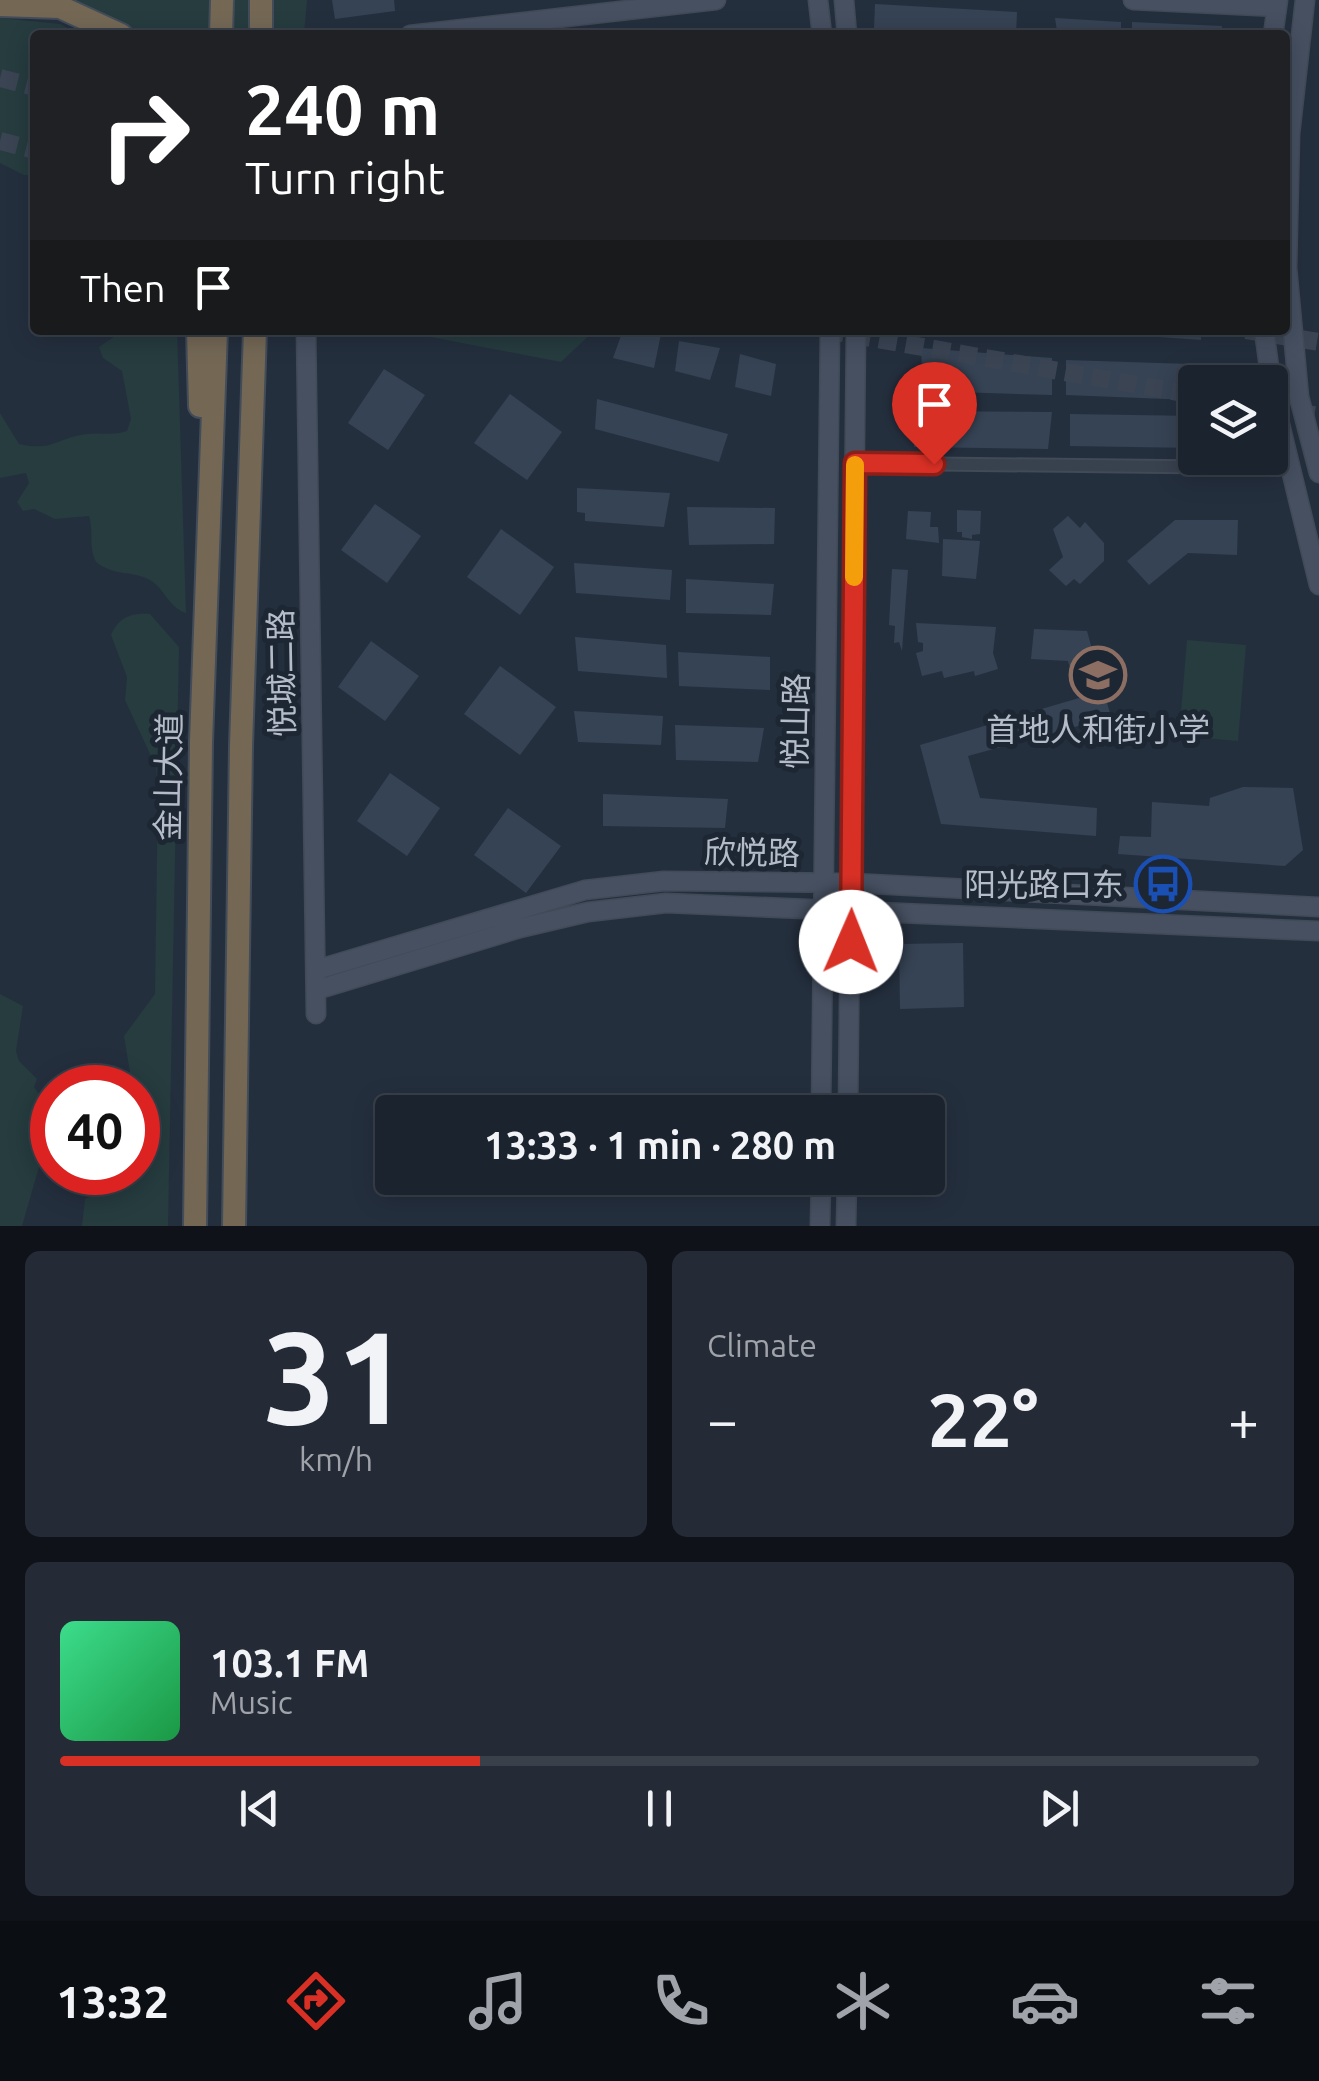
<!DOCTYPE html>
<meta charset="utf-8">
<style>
:root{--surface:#1b232e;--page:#242b36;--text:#f1f3f6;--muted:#a0a4aa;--line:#39404a;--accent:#d93025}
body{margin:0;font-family:Ubuntu,"Noto Sans SC",sans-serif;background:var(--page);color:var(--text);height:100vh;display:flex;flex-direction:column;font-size:38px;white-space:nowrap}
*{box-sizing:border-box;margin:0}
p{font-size:32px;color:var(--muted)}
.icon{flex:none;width:55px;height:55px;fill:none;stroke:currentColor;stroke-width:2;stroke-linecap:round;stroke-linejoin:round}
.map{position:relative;height:1226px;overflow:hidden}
.side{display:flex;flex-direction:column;gap:25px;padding:25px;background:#0f1319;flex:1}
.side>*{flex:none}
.banner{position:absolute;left:30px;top:30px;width:1260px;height:305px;border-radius:10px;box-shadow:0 5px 25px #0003,0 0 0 2px var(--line);background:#202124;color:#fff;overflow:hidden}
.tools{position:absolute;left:1178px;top:365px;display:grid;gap:20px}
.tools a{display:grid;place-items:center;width:110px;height:110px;border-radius:10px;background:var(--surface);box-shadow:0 5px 25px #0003,0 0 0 2px var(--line);font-size:50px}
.speed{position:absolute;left:30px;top:1065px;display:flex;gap:20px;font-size:50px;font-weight:700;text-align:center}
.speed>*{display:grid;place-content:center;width:130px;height:130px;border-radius:50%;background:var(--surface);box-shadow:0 5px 25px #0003,0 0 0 2px var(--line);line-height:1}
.speed .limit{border:15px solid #d22;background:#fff;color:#111}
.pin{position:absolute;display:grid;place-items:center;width:85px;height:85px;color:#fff;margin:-102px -42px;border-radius:50% 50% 50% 0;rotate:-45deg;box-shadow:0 0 10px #0007}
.pin .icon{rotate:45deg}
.me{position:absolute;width:110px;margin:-55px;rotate:1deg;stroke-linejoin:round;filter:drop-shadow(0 0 8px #0008)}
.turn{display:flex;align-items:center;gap:35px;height:210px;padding:0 50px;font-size:45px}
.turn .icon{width:130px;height:130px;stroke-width:2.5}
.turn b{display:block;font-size:70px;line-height:85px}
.then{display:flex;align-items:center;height:95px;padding:0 50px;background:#0003;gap:20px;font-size:38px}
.big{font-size:75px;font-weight:700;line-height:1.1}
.side .card{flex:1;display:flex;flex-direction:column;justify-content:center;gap:15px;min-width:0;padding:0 35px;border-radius:15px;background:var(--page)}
.side .dial{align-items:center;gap:0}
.dial b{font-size:130px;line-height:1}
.song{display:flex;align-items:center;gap:30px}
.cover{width:120px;height:120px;border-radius:15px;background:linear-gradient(135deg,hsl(150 70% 55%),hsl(140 70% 35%))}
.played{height:10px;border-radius:5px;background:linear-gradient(90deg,var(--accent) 35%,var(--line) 35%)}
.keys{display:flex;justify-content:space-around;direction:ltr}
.heat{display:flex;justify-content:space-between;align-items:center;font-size:55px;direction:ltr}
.side .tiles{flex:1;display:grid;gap:25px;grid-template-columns:1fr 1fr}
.card:last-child{grid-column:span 2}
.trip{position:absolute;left:375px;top:1095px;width:570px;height:100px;border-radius:10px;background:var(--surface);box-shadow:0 5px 25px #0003,0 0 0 2px var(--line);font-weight:700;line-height:100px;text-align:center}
.dock{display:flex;height:160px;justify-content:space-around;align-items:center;background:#0b0e12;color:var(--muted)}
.dock .icon{width:70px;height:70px}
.dock .active{color:var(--accent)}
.dock b{font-size:45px;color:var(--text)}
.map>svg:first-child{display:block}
</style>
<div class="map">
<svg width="1319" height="1226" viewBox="0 0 1319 1226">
<rect width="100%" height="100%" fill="#242f3e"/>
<path fill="#263c3f" d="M51,0H307L304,35H133L88,7Z
M0,18L60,24L80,35H35V176L24,175L0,163Z
M124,330H177L186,613C168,607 165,589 150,580C132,570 115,577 96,562C88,546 94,532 89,516L55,519L34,509L23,511L17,502L29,483L26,473L0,478V413L19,444C54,452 57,437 88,434C102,432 113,436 127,431L131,419L122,371L103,358L99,347Z
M394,330H595L561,362Z
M150,614L179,647L168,1226H82L85,1199L117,1186L122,1173L138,1172V1088L109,1087L130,1072L124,1036L155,994L158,788L156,767L125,700L127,677L111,635C119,617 131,613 150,614Z
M1187,640L1246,645L1238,741L1179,736Z
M0,994L23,1006L16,1051L19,1061L37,1079L34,1087L39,1094L52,1089V1138L41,1160L22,1226H0Z"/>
<path fill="#364354" d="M332,0H394L395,11L335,19Z
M875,4L1017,12L1016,35L874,28Z
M1055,18L1121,22V35H1064V31H1057Z
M1132,22L1222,26L1221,35H1132Z
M623,330L661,334L654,368L613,358Z
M1117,330H1201V340L1118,334Z
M679,341L720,348L710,380L675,371Z
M921,348L1052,358V395L923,391Z
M740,354L776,364L771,396L735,387Z
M1066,360L1191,364V400L1066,395Z
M384,369L425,395L388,450L348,423Z
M510,394L562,432L527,480L474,443Z
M597,399L728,434L719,462L595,429Z
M913,411L1052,412L1048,449L914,447Z
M1070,414L1195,416V448L1070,446Z
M577,488L670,493L664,527L585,521V513L577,512Z
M375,504L421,536L387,583L341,550Z
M687,507L775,508L774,544L689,545Z
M957,510L981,511L980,534L972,535V539L962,537V532H957Z
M908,511L931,512L930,527H938L939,543L906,539Z
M1068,516L1080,528L1085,522L1104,543V561L1080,584L1074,579L1066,586L1049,570L1063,557L1053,529Z
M1175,520H1238L1237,555L1188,553L1149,585L1127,561Z
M501,529L554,567L520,615L467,577Z
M943,539L980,541L976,579L942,576Z
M574,563L672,570L670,600L576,593Z
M892,569L908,570L902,651L899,642L894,643L895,626L889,625Z
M686,579L774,584L771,615L686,613Z
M916,623L996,627L993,653L998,669L975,676L974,671L944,678L942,671L922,676L916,653L923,651V643L918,642Z
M1034,629L1087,631L1111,717L968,756L980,798L1097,808L1096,836L941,824L920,745L1079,698L1068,661L1031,659Z
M575,637L666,645L667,678L578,671Z
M371,641L419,676L385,721L338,687Z
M678,652L770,657V690L679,686Z
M500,666L556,707L520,755L464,714Z
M574,711L663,716L661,745L578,742Z
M675,725L764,728L758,762L676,760Z
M390,773L440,808L407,856L357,821Z
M1243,787L1293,788L1303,850L1285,866L1118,854L1120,836L1151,837L1152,802L1209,806L1210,798Z
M603,794L728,799L725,828L603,826Z
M508,808L561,846L526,893L474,855Z
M963,943L964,1007L900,1009L899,944Z"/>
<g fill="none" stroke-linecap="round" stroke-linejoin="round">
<path stroke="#3a4453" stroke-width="18" stroke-dasharray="18 9" stroke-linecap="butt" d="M0,78L35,87
M0,141L35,150
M826,330L1195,395
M1246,330L1319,342
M1270,408L1319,416"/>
<g stroke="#414a57" stroke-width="15">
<path id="street" d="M855,463L1289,468"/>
</g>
<g stroke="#414a57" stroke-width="21">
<path id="secondary" d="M818,0L822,35
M844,0L847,35
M1133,0L1277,7
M1305,0L1290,134L1287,268L1299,397L1319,473
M410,35L716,0
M1273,35L1278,0
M306,330L316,1014
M1264,330L1273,396L1319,585
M316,970L585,890L664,881L852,883L1319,907
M316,990L520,928L588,912L666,903L1319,931
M821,1112L830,330
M848,1112L856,330
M820,1226L821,1178
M846,1226L847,1178"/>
</g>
<g stroke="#434c59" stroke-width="26">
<path id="highway" d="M0,5L60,7L121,35
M221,35L222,0
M261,35V0
M198,330L200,406
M195,1226L201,742L216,330
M234,1226L241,746L255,330"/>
</g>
<use href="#street" stroke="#38414e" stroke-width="11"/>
<use href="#secondary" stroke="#465061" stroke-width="18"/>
<use href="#highway" stroke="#746855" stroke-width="22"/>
</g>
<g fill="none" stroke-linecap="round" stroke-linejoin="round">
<g stroke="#8d1f18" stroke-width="25">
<path id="route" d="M851,942L855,463L934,464"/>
</g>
<use href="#route" stroke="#d93025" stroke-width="18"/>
<path stroke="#f59e0b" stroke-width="18" d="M854,577L855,465"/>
</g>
<defs>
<g id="school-ring" transform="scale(2.875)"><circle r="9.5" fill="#1d2633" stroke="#8d6e63" stroke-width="1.5"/><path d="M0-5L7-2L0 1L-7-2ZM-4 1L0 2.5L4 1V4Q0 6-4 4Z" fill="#8d6e63"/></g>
<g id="bus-ring" transform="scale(2.875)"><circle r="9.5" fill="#1d2633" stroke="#1a4fb4" stroke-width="1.5"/><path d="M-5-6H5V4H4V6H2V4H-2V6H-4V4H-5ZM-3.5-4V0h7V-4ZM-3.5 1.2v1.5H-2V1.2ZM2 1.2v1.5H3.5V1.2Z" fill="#1a4fb4"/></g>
</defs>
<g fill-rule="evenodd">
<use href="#school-ring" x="1098" y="675"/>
<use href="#bus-ring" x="1163" y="884"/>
</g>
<g text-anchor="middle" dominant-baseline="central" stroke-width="10" stroke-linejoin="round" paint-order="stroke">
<g font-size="32" fill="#b4bcc9" stroke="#1d2633">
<text transform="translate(281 673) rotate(-91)">悦城二路</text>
<text transform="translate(795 721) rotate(-89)">悦山路</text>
<text transform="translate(168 777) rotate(-89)">金山大道</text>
<text transform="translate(752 852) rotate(1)">欣悦路</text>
</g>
<g font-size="32" fill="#b4bcc9" stroke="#1d2633">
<text x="1098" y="729">首地人和街小学</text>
<text x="1124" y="884" text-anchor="end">阳光路口东</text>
</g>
</g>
</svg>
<div class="tools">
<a><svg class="icon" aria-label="layers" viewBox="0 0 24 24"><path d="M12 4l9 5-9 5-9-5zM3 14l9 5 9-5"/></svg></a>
</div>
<div class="speed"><div class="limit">40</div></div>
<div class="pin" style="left:934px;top:464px;background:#d93025"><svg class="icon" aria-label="arrive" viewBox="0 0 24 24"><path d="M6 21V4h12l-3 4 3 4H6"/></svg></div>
<svg class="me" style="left:851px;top:942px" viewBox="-20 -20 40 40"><circle r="19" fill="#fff"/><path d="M0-13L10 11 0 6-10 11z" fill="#d93025"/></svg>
<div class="trip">13:33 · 1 min · 280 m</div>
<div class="banner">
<div class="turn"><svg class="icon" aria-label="right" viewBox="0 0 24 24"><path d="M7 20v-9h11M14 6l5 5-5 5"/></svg><div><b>240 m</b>Turn right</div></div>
<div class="then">Then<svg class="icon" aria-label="arrive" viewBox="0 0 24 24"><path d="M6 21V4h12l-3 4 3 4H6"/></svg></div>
</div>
</div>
<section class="side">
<div class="tiles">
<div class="card dial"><b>31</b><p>km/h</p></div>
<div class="card"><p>Climate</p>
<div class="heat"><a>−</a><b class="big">22°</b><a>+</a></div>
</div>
<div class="card">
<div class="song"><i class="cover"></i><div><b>103.1 FM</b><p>Music</p></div></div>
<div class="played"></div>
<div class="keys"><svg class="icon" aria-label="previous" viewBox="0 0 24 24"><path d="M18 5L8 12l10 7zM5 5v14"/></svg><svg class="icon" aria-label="pause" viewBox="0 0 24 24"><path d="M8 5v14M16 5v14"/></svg><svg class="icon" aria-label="next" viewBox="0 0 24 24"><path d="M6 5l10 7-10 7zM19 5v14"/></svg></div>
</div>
</div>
</section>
<nav class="dock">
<b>13:32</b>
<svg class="icon active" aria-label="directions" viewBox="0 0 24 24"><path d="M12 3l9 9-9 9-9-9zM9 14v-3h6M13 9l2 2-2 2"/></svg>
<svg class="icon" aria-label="music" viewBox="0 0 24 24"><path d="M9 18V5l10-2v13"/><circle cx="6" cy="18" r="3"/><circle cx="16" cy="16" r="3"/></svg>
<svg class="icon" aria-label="phone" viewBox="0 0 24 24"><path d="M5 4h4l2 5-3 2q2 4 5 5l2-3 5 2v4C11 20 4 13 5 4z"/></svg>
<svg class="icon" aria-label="climate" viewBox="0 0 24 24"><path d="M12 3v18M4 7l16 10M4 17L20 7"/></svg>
<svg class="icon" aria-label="car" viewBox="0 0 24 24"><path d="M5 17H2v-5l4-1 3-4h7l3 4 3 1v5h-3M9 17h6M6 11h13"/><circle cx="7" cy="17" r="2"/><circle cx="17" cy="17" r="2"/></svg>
<svg class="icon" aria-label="filters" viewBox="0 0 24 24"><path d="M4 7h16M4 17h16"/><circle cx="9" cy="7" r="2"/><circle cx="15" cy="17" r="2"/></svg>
</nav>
